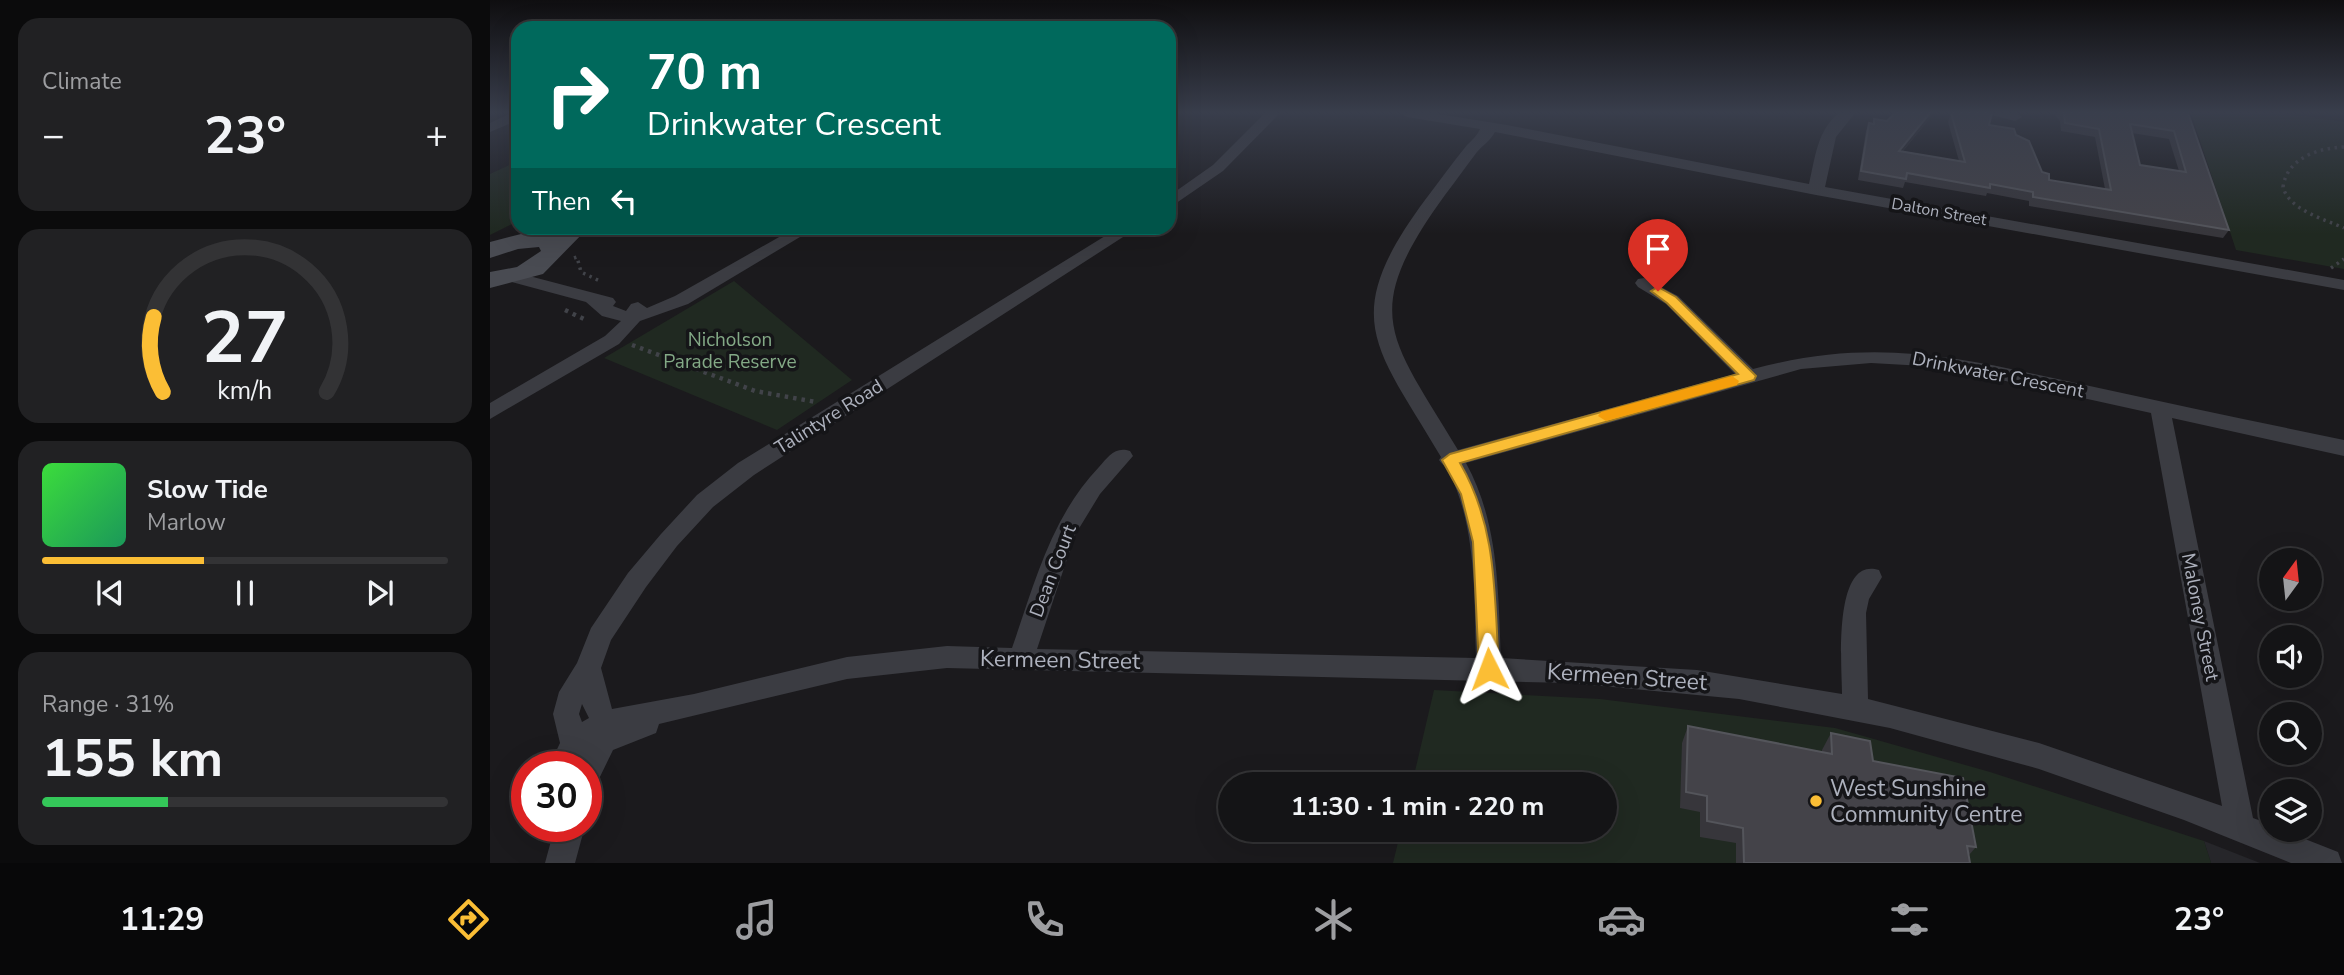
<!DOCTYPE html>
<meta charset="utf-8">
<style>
:root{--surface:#141416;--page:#212123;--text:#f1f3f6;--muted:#9d9ea1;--line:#333335;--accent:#fbbe35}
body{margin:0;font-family:"Nunito Sans",sans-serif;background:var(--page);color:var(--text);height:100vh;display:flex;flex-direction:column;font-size:26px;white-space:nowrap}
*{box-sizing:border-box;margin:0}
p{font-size:23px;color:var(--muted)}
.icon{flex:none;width:38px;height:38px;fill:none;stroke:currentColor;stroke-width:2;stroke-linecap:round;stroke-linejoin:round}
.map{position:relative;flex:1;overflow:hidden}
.panel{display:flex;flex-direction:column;gap:18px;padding:18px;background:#0b0b0c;width:490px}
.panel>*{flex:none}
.top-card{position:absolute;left:21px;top:21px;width:665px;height:214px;border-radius:21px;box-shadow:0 7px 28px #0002,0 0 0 2px var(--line);background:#00695c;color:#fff;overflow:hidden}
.needle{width:46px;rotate:15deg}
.controls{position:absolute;left:1769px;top:548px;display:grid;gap:14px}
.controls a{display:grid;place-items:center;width:63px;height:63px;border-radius:50%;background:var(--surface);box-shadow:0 7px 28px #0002,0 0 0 2px var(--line);font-size:35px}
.speed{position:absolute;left:21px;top:751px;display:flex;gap:14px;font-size:35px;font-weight:700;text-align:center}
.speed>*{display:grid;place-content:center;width:91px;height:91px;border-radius:50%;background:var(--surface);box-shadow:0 7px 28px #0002,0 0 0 2px var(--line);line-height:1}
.speed .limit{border:10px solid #d22;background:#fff;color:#111}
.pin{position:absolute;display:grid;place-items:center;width:60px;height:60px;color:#fff;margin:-72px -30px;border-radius:50% 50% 50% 0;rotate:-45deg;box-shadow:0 0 7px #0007}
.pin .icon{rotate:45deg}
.me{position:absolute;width:77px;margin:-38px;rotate:357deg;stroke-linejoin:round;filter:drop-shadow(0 0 5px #0008)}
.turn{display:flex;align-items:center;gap:24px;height:147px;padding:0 21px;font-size:32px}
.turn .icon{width:91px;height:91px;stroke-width:2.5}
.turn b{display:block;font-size:49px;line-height:60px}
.then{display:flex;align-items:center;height:66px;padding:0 21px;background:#0003;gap:14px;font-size:26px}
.big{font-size:52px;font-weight:700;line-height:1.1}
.panel .widget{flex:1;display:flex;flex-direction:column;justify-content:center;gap:10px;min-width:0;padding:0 24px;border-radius:21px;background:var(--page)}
.panel .dial{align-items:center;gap:0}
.dial svg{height:182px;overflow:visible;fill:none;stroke:var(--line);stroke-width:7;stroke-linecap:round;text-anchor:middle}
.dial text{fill:var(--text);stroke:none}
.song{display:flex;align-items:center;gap:21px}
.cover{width:84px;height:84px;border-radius:10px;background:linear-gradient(135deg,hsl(120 70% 55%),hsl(150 70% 35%))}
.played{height:7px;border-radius:4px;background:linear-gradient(90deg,var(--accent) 40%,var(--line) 40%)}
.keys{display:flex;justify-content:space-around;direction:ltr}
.heat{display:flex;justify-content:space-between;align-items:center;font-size:38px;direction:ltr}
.charge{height:10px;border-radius:5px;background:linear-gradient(90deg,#34c759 31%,var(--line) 0)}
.trip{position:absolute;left:728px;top:772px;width:399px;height:70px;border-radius:35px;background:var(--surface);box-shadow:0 7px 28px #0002,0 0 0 2px var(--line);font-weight:700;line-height:70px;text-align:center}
.tab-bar{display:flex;height:112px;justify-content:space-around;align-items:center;background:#080809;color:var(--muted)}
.tab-bar .icon{width:49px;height:49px}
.tab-bar .on{color:var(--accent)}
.tab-bar b{font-size:32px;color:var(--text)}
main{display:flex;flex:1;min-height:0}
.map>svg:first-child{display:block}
</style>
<main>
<section class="panel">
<div class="widget"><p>Climate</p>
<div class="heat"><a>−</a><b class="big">23°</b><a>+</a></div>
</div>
<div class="widget dial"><svg viewBox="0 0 100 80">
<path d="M14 69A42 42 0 1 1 86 69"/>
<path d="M14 69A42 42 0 0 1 10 36" stroke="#fbbe35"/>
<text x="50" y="56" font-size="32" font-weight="700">27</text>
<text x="50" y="72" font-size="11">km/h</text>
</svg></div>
<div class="widget">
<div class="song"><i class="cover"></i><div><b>Slow Tide</b><p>Marlow</p></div></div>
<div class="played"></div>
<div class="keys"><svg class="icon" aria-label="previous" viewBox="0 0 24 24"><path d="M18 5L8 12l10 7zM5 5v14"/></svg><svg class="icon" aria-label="pause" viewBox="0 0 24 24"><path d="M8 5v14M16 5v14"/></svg><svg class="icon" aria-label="next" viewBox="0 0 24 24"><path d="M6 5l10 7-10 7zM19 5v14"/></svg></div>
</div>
<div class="widget"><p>Range · 31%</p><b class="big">155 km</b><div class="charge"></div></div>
</section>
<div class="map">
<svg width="1854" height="863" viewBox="0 0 1854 863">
<rect width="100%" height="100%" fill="#1b1a1d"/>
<path fill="#26262a" d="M1714,841L1770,863H1721Z"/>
<path fill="#202921" d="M1701,113H1792L1854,122V269L1746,250Z
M28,161V221L0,235V174Z
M244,281L362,380L287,430L114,358Z
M944,690L1110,699L1345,728L1500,772L1714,841L1721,863H903L911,830H1115V784H922Z"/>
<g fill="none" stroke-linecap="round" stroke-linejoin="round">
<path stroke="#414349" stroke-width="3.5" stroke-dasharray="2.5 4.5" stroke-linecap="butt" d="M1854,147C1828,148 1797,158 1793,187C1799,210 1834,219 1854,228
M84,258L87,257L91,272L110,281
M1841,268L1854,259"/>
<path stroke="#414349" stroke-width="4.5" stroke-dasharray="3.5 5" stroke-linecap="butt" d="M75,310L98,321
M142,345L265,391L326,402"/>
<path fill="#3b3c42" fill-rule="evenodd" d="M21,113H28V120L0,132V123Z
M775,113H790L733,171L679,208V196L723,165Z
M910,113H942L1017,125L1319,184C1325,159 1327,130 1349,113H1365L1346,137L1335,187L1854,280V290L1326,195L1005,132C1001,140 993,145 987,152C976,166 966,181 955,195C868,315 900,336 968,450L1245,374L1176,304L1148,287L1145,283L1148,279L1154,278L1188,296L1263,369C1394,334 1481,361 1609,388C1691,406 1772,423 1854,440V456L1682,418L1763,818L1782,825V830H1792L1848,852L1852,863H1801L1694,820L1549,769L1400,728L1249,699L1080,683L457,668L357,679L169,724L166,733L123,750L106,785L96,789V766H59L70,743L63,714L69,692L87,663L101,628L138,573L171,534L207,495L248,463L628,228H647L264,475L223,507L187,546L156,587L121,640L111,668L122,709L204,694L357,657L457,646L522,648C544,585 561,517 609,467C618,457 625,446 640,451L643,456L610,494L585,535L547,649L986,658C984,596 987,529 959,472C956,466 953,466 949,460L951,457C886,346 847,319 935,200C949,182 962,163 977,145C982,140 987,136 990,129L917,117ZM1381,363L1452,367L1661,413L1732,806L1549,743L1378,699L1376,613L1379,599L1392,577L1389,570C1342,555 1352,669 1352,694L1207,670L1011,658C1008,591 1009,523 976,463L1311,369ZM92,704L99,718L92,722L89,714Z
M1494,113H1526L1532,117L1525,121Z
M305,228H325L198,304L150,321L129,344L0,419V403L115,336L131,321L112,316L96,302L18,281L15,277L18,273L24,272L123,298L126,302L123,306L136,311L141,304L148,302L157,308L185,296Z
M65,826H95L85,863H55Z"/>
<path fill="#494b52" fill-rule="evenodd" d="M73,228H98L53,274L0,288V272L27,267L51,251L49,247L28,249L0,258V242L35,233L65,236Z"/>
</g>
<path fill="#37363b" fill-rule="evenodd" d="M1461,113L1499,125L1526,135L1552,172L1559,180L1615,189L1605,137L1571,131L1570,121L1563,113H1698L1739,230L1733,238L1539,206V201L1497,193L1496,196L1415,182L1413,188L1368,180L1376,131L1379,123L1383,124L1384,119L1397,121L1440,118L1413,151L1469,161L1458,122ZM1642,133L1679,139L1689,171L1650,165Z
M1198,726L1332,752V750L1341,733L1383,761L1486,847L1479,855L1480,863H1246V843L1210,837V812L1190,808L1192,743Z"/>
<path fill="#262529" d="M1440,113H1442L1440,118L1406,159L1409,151Z"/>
<path fill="#444349" stroke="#54555b" stroke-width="2" fill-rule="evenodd" d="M1405,113H1440L1409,151L1475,162L1461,113H1502L1499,125L1524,129L1526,135L1539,141L1552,172L1559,174V180L1621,190L1609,129L1575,123L1574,113H1698L1739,230L1543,197V192L1500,184V188L1417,173L1416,179L1371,171L1379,123L1384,124V119L1397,121ZM1640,124L1684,131L1696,172L1650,165Z
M1198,726L1342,754L1341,733L1380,741L1383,761L1473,778L1486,847L1477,846L1480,863H1254L1253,828L1217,821V796L1196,792Z"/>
<linearGradient id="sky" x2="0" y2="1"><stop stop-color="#0f0e10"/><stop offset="0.48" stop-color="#393e4c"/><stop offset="1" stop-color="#393e4c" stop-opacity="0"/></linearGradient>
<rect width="1854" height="234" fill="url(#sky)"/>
<path fill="#fbbe35" stroke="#a37c22" stroke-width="2" d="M1168,287L1186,297L1266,376L1264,380L970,463C1008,529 1004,595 1009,669L1006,675L999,678L992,675L989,669L983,542L971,494L952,460L960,454L1248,374L1177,303L1161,291Z"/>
<path fill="#f59e0b" d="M1242,376L1249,381L1247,385L1116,421L1108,416L1111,412Z"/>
<circle fill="#fbbe35" stroke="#151518" stroke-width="2.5" cx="1326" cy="801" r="7"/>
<g text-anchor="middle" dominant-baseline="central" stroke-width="7" stroke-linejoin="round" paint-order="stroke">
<g font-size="16" fill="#adb1bd" stroke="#151518">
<text transform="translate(1449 212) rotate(10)">Dalton Street</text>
</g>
<g font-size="19" fill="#83a986" stroke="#151518">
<text x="240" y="340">Nicholson<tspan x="240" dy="22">Parade Reserve</tspan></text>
</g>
<g font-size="19" fill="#adb1bd" stroke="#151518">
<text transform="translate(1508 375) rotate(11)">Drinkwater Crescent</text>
<text transform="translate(339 417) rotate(-32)">Talintyre Road</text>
<text transform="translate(563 571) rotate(-69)">Dean Court</text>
<text transform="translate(1710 617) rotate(79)">Maloney Street</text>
</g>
<g font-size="23" fill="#adb1bd" stroke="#151518">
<text transform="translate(570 660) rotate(1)">Kermeen Street</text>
<text transform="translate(1137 677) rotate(4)">Kermeen Street</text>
</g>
<g font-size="23" fill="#adb1bd" stroke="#151518" text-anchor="start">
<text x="1340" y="788">West Sunshine<tspan x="1340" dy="26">Community Centre</tspan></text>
</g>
</g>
</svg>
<div class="controls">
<a><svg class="needle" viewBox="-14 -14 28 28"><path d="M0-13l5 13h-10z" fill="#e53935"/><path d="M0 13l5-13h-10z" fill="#9d9ea1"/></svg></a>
<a><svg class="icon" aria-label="sound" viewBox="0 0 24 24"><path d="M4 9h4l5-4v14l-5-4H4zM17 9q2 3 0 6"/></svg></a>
<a><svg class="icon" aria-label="search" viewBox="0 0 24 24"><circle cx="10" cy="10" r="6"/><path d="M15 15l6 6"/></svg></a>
<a><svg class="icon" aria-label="layers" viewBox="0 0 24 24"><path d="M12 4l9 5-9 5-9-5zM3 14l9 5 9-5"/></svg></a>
</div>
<div class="speed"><div class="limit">30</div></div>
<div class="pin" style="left:1168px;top:291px;background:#d93025"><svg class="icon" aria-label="arrive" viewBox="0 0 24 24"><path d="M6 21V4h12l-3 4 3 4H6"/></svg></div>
<svg class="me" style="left:999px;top:669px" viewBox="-20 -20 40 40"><path d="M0-17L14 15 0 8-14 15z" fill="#fbbe35" stroke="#fff" stroke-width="4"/></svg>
<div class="trip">11:30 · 1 min · 220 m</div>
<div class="top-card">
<div class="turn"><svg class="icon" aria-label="right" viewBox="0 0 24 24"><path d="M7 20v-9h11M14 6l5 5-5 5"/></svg><div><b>70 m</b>Drinkwater Crescent</div></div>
<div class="then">Then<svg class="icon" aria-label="left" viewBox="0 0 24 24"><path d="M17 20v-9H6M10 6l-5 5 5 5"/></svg></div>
</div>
</div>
</main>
<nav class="tab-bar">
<b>11:29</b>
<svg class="icon on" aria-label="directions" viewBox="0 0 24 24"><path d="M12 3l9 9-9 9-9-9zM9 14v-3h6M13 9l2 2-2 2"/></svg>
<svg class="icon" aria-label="music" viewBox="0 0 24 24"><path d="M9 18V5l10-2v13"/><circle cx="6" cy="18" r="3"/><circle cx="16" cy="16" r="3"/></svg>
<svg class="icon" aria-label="phone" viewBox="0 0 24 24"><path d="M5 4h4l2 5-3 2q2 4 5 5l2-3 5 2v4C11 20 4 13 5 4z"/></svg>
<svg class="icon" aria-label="climate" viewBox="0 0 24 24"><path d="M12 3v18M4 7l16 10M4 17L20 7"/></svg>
<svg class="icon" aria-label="car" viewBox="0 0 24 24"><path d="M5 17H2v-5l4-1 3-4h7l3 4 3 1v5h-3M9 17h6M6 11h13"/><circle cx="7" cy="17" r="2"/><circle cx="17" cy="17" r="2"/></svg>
<svg class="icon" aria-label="filters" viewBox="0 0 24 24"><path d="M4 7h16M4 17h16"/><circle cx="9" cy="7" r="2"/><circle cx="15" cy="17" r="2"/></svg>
<b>23°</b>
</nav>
